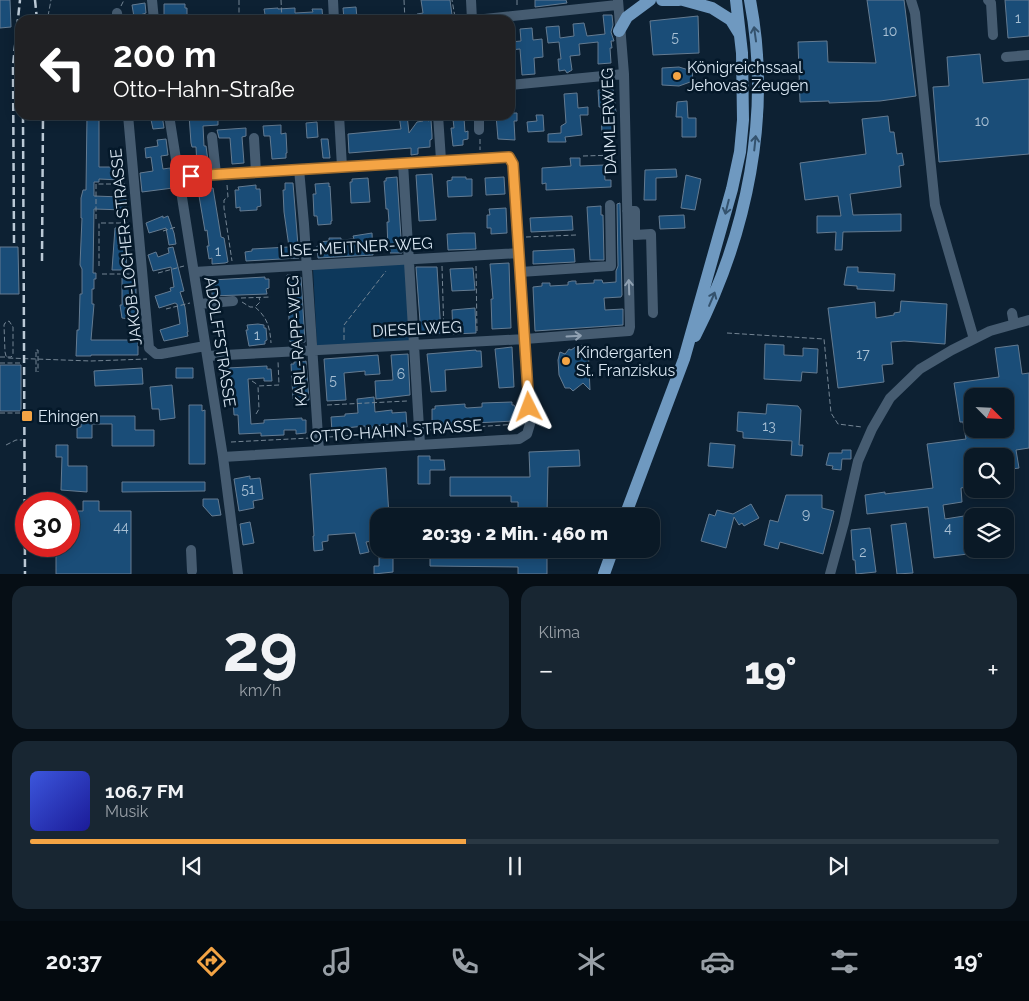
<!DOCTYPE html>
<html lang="de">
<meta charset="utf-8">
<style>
:root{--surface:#0a1926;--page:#182632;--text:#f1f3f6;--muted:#99a0a7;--line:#2a3843;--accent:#f4a444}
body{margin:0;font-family:Raleway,sans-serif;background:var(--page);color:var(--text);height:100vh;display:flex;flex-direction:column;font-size:19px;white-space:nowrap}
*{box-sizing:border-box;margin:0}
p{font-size:16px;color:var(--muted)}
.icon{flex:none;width:28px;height:28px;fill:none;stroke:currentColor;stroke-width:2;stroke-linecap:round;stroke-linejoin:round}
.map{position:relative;height:574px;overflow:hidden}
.panel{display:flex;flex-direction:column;gap:12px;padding:12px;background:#060e15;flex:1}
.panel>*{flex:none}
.guide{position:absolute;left:15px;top:15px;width:500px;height:105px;border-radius:15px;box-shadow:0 2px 12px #0003,0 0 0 1px var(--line);background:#202124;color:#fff;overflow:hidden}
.needle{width:32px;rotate:114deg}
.controls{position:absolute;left:964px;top:388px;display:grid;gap:10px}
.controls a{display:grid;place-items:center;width:50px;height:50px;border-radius:10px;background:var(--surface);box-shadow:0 2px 12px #0003,0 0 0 1px var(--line);font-size:25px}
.speed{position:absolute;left:15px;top:492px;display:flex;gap:10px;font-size:25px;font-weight:700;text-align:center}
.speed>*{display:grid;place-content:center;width:65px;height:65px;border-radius:50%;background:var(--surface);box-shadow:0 2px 12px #0003,0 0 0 1px var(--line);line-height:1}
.speed .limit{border:8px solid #d22;background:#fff;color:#111}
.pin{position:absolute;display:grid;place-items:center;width:42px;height:42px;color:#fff;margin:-21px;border-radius:10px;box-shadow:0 2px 8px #0006}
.me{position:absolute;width:55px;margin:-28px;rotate:357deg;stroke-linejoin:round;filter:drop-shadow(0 0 4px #0008)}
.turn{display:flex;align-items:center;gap:18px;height:105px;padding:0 15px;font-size:22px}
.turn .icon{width:65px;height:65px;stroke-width:2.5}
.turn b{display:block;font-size:35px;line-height:42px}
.big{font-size:38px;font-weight:800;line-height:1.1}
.panel .tile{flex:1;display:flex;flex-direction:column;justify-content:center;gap:8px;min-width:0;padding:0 18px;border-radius:15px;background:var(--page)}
.panel .dial{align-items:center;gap:0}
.dial b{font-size:65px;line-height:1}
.song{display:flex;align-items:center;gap:15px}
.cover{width:60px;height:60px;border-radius:8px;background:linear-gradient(135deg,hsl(230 70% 55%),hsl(240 70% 35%))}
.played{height:5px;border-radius:2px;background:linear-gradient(90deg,var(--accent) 45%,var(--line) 45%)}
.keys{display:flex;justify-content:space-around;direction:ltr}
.heat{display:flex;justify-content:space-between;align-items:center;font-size:28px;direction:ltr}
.panel .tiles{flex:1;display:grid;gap:12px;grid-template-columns:1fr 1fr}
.tile:last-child{grid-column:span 2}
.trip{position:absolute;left:370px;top:508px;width:290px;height:50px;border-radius:15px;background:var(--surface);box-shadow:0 2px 12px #0003,0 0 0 1px var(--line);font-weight:800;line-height:50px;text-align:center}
.menu{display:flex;height:80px;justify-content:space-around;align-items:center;background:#040a0f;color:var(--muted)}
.menu .icon{width:35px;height:35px}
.menu .current{color:var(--accent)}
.menu b{font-size:22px;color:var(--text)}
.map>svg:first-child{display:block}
</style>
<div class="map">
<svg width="1029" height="574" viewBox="0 0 1029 574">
<rect width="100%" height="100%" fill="#0d2133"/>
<path fill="#0d385b" d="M405,263L410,341L317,346L313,268Z"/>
<path fill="#1a4d78" stroke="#647b91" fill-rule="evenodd" d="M0,0H10L11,27L0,28Z
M421,0H450L452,15L428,18V20H418L417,14L423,13Z
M535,0H566L567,3L535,7Z
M867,0H904L916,96L880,101L829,103V101L800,102L798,42L827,41L828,62L876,63Z
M1005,0H1029V36L1008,38Z
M145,3L146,13L134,17L132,5Z
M164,4H185V8H187V20H166V15H164Z
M356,7L357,18L344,19L343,8Z
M278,8V9L295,8V13L313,12L312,9H322L323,20H313V18L301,20H266L264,9Z
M603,15H612L613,25L611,32L614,41H611L612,48H610L611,63L598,64V42L579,44L580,55L570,56L572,70L567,73L565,70L559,71L558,59H561L559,42L548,43L546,27L559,26L560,38L574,36L573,24L584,23L587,36L605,34Z
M698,16L699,53L653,55L650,21Z
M532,28L533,40L542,39L543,57L534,58L535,74L522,75L520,49L510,50V42L521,41L520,29Z
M980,54L983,83L1029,79V154L939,162L933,87L949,86L947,57Z
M679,67L692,71L693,81L679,86L662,85V68Z
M613,89L616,112L613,113L615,135L602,136L601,107H599L598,90Z
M577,93L578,108L588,107V115H580L582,135L565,137L566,142H548V134L561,133V126L566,123L564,94Z
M687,101L688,118H696V137H682V117H676L677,102Z
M510,113H517V121H514L515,140L498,139L496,115H510Z
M87,115H99V167H121V180L99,179V182H94V196L122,197V198H126V210L94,209L93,273H96V279H94V289H92V304H94L91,340H138V355H91V356H76L77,330H79L80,294H82V269L80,265L82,218H81V198L83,190H86Z
M150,115H162L164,128L153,129Z
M189,115H218V125L203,126L204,146H206L208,161H203L204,165L197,166L196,147H192L191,143Z
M399,115H407L409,133L417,122L423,121L425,118L428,121L431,120L432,135V139L430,140V147L418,148V154L411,155V148L349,153L348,134L401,129Z
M536,115H543L544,131L528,132L527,122L537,121Z
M888,116L890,132H894L897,154L902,153L904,165L899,166L901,187L850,194L853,215L901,214V231L843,232L842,250H835L836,232L817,233V216H841L838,196L805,200L800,163L866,154L862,119Z
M464,118L465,132L468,131V139L463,140V145L453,146L451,128H454L453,119Z
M317,122L318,137L307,138L306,123Z
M281,125V134L286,133L287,153H286V158L272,159L270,136H264L263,126Z
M246,128V136L242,137L244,163L232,164L230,138H219L217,130Z
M166,139L168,155L161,156L163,169L170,168L173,188L142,192L140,173L153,171L151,157L146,158L145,148L158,146L157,140Z
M321,139H328L330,158H323Z
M570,158H580V166L604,165L605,180H611V187L546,190V183L542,184V168L571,166Z
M676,169L677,177L656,178V200H644L645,170Z
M432,174L436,220L419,221L416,175Z
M686,175L701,179L695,210L681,208Z
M397,177L402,253H390V250H388L387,222H389L388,209H386L384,181H386V178Z
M452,177H466V179H472V196L448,197L447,181L452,180Z
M504,177L505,194L486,195L485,178Z
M368,178L370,202L351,203L350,182H352V179Z
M285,183H293L299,258L246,261L245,252L252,251V249L289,247L284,212L283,190H285Z
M329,183V187L330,186L332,221H331V224L318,225L317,216H314L313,194H316L315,184Z
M256,185V189H260L261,206L257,207V210L240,211V207L236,208L235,190H239L238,187Z
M213,188L221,237L224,238L228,262L225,263L212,264V258L209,259L207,246H209L207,230L205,231L198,190Z
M620,203L622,295L621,297L604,298L605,310L623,309V325L535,331L533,287L542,286V283H550V286L568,285V282L572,281H576V284L594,283V280H602L603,283L616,282V271L618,266L617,204Z
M601,206V215H603L604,260H590L587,207Z
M506,208L507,233L491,234V228H487V215H490L489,209Z
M684,215L685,228L660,229L659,216Z
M163,216V218L168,216L174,233L176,244L169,245L166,228L149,233L146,223Z
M572,216L573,230L531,232L530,218Z
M115,228H128L126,270H112Z
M372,233L373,255L318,258L317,246H320L319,242L329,241V238H341V240L354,239L353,236Z
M464,233H475L476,249L448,250L447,234Z
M0,247H18L19,294H0Z
M173,247L184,291L180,292L185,307L188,332H187L188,336L164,341L160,330L180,324L177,304L175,303L159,308L155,296L171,291L170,288L174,287L171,267L153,271L148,255L156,252L158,257L169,253L168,248Z
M574,249L575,262L533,264V251Z
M509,263L511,328L492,329L491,299H493L490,264Z
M416,267H437L441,333L421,335Z
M847,267H858V272L895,274L894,291L857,289V286L844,285Z
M473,268L475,290L452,291L450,269Z
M287,275H297V277H301L305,342H301V344L291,345V341L290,342Z
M265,277V279H269V288L266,289L267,294L212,296V292H209V282H212V280Z
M122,278H134V282H136V312H137V320L122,318L120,305H122Z
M901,301L947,304L945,344L904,341L891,342L893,364L882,365L884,382L838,388L828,308L875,302L876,318L894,315V313L900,312Z
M475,308L476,333L453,334L452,310Z
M258,324L264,325V328H266L267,340L265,341V344L249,346L246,330H248L247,325Z
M765,344L784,345V355L803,356V348L818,349L817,373L802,372L801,381L764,379Z
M1018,345L1022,374L1029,373V448L1016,450L1019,468L1005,470V456H982L981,455L968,457L972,486L961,488L962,502L943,505L945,519L964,516L968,554L934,558L928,507L867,514L865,495L885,492V494L933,488L927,444L966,439L963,422H960L954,383L999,377L995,348ZM972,396H1005V429H972Z
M577,346H588L590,390L583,383L573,391L570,388H565L559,375L558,360L560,352L565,354L569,349L571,350Z
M512,347L514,387L499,388L495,349Z
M476,350V351H481L482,367L445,370L446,391L431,392L427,354Z
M408,354L410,395L376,399L375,381L393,380L391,355Z
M378,355L380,374L365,375V371L344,373L346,400L327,401L324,359Z
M306,361L309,400L296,401V399H293L291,364H294V362Z
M0,365H21V411H0Z
M267,366V369H271L272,381H264V378L248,379L251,424L264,423V420L302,418V420H306V433L296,434V430H284V435L261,436V433L239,434L238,415H234L232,383H229L228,368Z
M142,368L143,384L95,386L94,371Z
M176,368H193V378H176Z
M172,385L175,418L160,420L159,409H152L150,387Z
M374,397L375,412L392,410V413L406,412L407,427L394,428V424L373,426V429L366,430L365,426L345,428V432H332L331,417L345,416V414L358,413L357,399Z
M512,402V405H514L516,409L515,421L432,425V409H435V406L465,404V407L467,408L482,407V403Z
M767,404L798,406L801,410L799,445H803L802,456L791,455L792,441L743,438V432L737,431L738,412L766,414Z
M189,405H202V411L205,410V464H189Z
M81,416H135V430H154V446H112V424H92V438H77V427H81Z
M710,443L735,445L733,468L708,466Z
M56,445H68V466H87V492L61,490L62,457H56Z
M579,450L580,466L548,467L547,516H518V502H511V496H450V477H530L529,452Z
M842,450H851V459H842L841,470L832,469L833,466L826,465L829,453H842Z
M418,456H430V460H444L445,470H430V484H418Z
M386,468L389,516H379V538L372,539L373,541L366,542L369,552L360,554L355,533L328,535V541L322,542L323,550L314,551L313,536H314L310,474Z
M250,476V479L260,478L263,499L253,501L254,508L239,511L234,479Z
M122,482H205V491L122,492Z
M786,495H822V508L834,511L823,554L780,542L778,549L764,545L770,520L778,522Z
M203,499H218L221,515L212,516L203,506Z
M83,501H99V511H131V574H56V546H69V511H83Z
M751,504L759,518L744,526L742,523L739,525L734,517L726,548L701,541L709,514L715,516L717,510L733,514Z
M250,522L254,543L243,545L240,524Z
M906,523L913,573L897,574L891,525Z
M870,528L876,572L856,574L855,560H853L851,530Z
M430,549H547V574H518V567L430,566Z
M379,553H393V572L374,574V566H379Z"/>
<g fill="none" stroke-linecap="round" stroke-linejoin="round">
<path stroke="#748594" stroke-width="1" stroke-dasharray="5 2.5" stroke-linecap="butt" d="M239,0V18
M281,0L282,20
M404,0L405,20
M517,0V5
M121,6L124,0
M48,16L51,0
M433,20L455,17L452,0
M480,139V150
M583,156L617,155
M227,185L228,197L224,200V208L232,261
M96,219V184H125
M163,231L176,227
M526,237L576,235
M99,266V223H129
M442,266L444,335
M476,266L477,332
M158,273L184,266
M102,274H133
M241,298L271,297
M242,302L250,307H255C267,317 270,327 271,343
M256,306L260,302L259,297
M166,309L190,303
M727,333L824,339L831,413L838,424L862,427
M344,340V325L386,271
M0,357H11L13,355V327L9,321L5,323L4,325L5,352L6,356L8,358L91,361L147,359
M0,363H22
M36,372V350H38V372
M252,381L258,385
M327,405L407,401
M0,413H22
M256,414L259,409L258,386L279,385L278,361
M428,430L519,424
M329,437L409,431
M231,442L310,438
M6,445L16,440H22"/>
<path stroke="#465c71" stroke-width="10" d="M152,0L154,20
M333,0L334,20
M471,0L472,20
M911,0L915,13L935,205L974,339
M988,0L991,3L993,35
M117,13L118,20
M475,20L617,5
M1006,57L1029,55
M510,85L624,74
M128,115L149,348L156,354H161L205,346
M169,115L223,457L238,574
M339,115L342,167
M438,115L441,160
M479,115V130
M212,137L216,174
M254,138L256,172
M403,163L420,444
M299,169L304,224L319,451
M179,177L503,157H509L513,164L530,424L527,434L519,439L223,457
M627,211H635V235L651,234L653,313
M194,272L519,253
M520,272L611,266L610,205
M199,304L233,301
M1012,313L1014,324
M207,356L525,339L629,331L630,327L624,74L618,0
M191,550L192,571
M830,574L844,523L858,461L872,429L890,398L920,369L952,350L990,331L1029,320"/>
<path stroke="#6f99c0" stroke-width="12" d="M662,0H679
M683,0L712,8L731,20L739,33
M619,31L627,17L650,0
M695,336C747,234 772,114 750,0
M625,516L684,359L732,189L740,152L743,120L742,53L736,0
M604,574L613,549"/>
<path stroke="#bbc9d6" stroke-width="2.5" stroke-dasharray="8 4" stroke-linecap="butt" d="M35,0L37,20
M23,115L25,574
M14,243L13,65L20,0
M42,261L43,115"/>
</g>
<defs><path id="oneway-shaft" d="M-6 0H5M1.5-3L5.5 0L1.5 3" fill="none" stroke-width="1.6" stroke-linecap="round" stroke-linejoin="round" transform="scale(1.25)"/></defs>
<g stroke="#34526d">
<use href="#oneway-shaft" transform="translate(755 34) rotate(-98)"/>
<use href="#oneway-shaft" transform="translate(755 143) rotate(-84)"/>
<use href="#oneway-shaft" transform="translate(727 207) rotate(104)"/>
<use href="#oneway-shaft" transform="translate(712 299) rotate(-67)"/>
</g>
<g stroke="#90a1b2">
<use href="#oneway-shaft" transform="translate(629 287) rotate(-92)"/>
<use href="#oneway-shaft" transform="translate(574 336) rotate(-3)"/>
</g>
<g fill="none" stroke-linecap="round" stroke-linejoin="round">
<g stroke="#9f6b2c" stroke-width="12">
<path id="route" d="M191,176L509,157L513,164L529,407"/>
</g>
<use href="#route" stroke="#f4a444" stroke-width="9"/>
</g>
<g fill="#f4a444" stroke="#041829" stroke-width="2">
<circle cx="677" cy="76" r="5"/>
<circle cx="566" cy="361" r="5"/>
<rect x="21" y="410" width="12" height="12" rx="2.5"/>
</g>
<g text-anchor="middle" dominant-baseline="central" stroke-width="5" stroke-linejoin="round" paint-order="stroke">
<g font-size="14" fill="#a9c0d4">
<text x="1018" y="18">1</text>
<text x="890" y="31">10</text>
<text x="675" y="37">5</text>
<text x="982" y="121">10</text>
<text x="218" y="251">1</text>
<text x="257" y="335">1</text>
<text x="863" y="354">17</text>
<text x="401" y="374">6</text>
<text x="333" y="380">5</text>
<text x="769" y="426">13</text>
<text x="248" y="489">51</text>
<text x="806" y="514">9</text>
<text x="121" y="527">44</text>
<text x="948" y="528">4</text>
<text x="863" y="552">2</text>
</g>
<g font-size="16" fill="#d9e6f2" stroke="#041829" text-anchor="start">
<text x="687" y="67">Königreichssaal<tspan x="687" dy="18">Jehovas Zeugen</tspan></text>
<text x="576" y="352">Kindergarten<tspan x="576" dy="18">St. Franziskus</tspan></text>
<text x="38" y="416">Ehingen</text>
</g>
<g font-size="16" fill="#d9e6f2" stroke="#041829">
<text transform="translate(609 121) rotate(-92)">DAIMLERWEG</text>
<text transform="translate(126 247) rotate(-96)">JAKOB-LOCHER-STRASSE</text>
<text transform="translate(356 247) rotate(-3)">LISE-MEITNER-WEG</text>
<text transform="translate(417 329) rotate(-3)">DIESELWEG</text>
<text transform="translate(297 341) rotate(-94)">KARL-RAPP-WEG</text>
<text transform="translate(220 342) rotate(81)">ADOLFFSTRASSE</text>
<text transform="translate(396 431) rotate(-4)">OTTO-HAHN-STRASSE</text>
</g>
</g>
</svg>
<div class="controls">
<a><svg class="needle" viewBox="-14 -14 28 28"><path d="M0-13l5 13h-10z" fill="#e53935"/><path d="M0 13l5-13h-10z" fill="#99a0a7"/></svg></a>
<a><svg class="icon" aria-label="search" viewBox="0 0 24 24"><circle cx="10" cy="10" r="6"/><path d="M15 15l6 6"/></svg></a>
<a><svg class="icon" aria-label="layers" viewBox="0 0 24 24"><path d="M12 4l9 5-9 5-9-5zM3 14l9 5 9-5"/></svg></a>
</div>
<div class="speed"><div class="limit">30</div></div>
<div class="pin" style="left:191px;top:176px;background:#d93025"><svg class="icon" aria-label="arrive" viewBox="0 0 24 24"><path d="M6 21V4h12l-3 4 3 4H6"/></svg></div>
<svg class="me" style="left:529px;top:407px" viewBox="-20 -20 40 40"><path d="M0-17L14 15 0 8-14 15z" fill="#f4a444" stroke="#fff" stroke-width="4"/></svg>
<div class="trip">20:39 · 2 Min. · 460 m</div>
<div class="guide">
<div class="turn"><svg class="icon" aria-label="left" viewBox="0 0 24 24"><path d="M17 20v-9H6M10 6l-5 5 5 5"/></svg><div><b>200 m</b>Otto-Hahn-Straße</div></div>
</div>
</div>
<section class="panel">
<div class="tiles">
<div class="tile dial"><b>29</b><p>km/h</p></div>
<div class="tile"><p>Klima</p>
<div class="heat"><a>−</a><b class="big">19°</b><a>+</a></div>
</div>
<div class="tile">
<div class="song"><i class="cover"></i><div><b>106.7 FM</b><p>Musik</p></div></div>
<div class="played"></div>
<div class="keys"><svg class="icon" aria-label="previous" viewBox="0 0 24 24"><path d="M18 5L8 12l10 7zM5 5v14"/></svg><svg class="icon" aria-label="pause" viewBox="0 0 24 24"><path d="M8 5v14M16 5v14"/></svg><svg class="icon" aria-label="next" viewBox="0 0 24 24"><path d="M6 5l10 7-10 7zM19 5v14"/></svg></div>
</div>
</div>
</section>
<nav class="menu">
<b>20:37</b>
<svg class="icon current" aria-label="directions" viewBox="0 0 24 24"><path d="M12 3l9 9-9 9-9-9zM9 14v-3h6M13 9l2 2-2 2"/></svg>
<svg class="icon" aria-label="music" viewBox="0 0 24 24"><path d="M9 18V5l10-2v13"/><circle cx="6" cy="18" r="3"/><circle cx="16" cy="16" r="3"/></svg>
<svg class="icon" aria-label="phone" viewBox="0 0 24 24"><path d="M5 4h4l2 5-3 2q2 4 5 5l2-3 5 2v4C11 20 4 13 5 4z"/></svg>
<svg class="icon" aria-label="climate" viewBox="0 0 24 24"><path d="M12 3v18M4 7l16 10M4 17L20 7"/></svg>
<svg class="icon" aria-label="car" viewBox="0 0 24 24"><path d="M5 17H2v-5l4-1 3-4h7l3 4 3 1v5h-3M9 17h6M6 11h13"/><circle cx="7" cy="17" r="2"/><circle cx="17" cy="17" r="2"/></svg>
<svg class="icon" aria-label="filters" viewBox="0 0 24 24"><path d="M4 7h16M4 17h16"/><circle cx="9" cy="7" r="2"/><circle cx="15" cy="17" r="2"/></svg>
<b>19°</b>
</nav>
